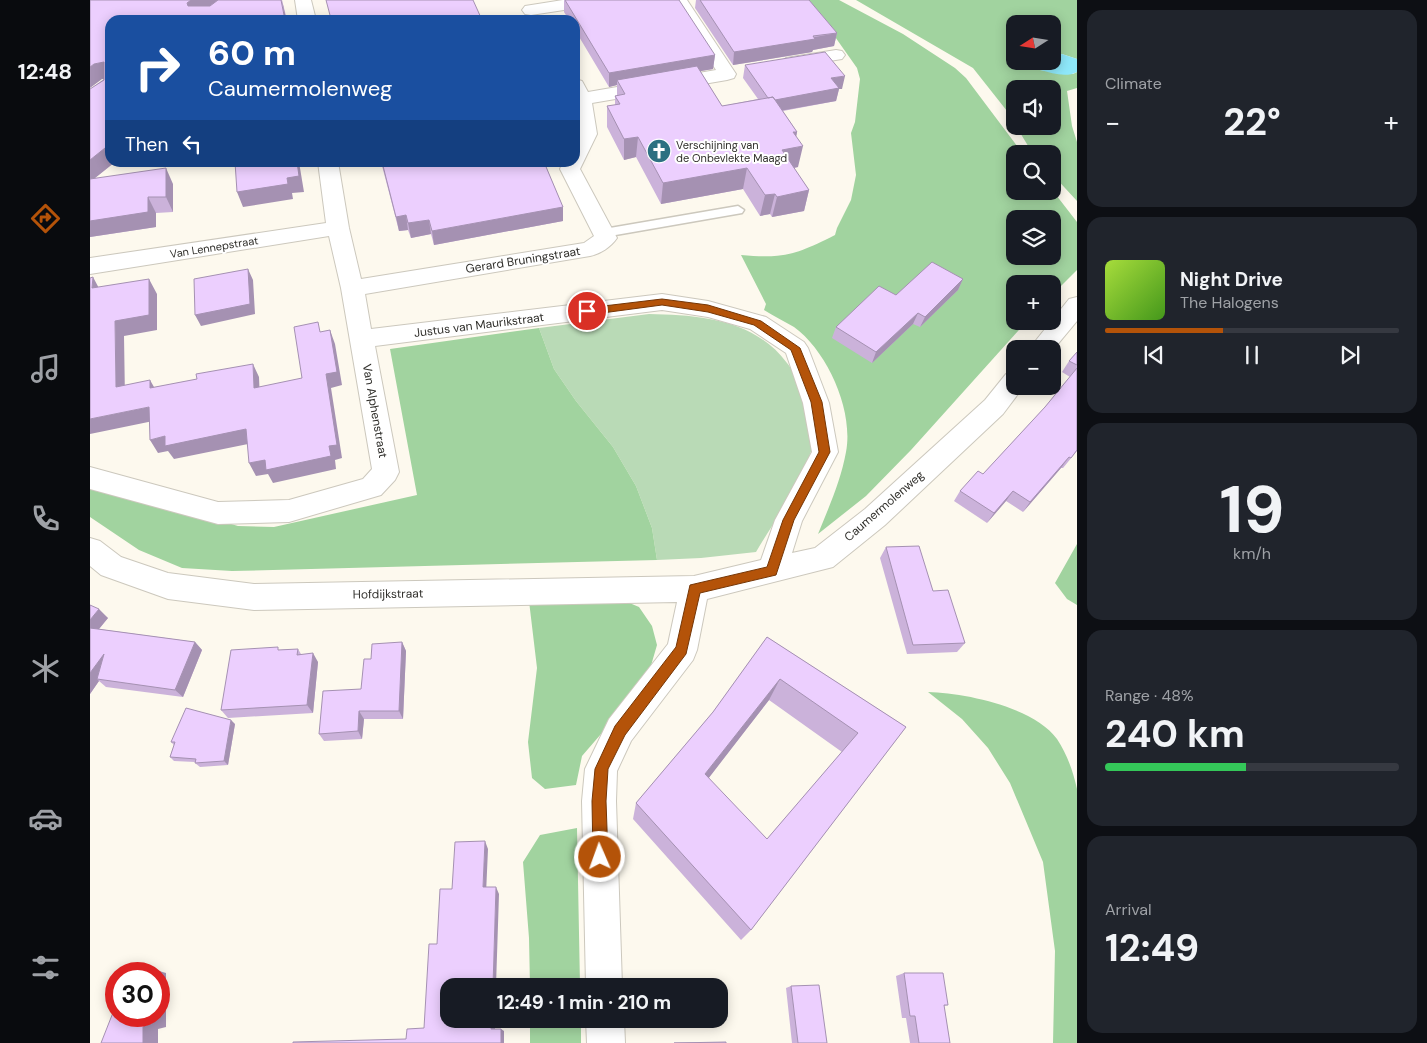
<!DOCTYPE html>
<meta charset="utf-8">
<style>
:root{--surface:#171b24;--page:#20242c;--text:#f1f3f6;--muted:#9ea1a6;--line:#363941;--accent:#b45309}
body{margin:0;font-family:"DM Sans",sans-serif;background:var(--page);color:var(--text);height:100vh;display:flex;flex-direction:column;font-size:19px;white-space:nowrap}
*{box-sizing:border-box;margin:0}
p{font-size:16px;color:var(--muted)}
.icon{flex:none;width:28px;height:28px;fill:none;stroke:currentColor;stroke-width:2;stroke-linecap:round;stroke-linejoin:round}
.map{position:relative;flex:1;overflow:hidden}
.drawer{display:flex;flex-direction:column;gap:10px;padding:10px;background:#0d0f14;width:350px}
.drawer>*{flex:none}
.banner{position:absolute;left:15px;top:15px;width:475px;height:152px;border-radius:15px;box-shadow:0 2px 12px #0003;background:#1a4fa0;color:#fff;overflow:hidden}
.needle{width:32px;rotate:258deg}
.controls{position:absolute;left:916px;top:15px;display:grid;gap:10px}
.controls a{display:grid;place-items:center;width:55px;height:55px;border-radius:10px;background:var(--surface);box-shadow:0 2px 12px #0003;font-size:25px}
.speed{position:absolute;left:15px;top:962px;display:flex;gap:10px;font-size:25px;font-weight:700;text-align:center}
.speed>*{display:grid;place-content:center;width:65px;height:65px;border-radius:50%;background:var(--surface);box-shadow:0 2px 12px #0003;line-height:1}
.speed .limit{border:8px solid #d22;background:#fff;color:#111}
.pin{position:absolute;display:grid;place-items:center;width:42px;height:42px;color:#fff;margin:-21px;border:2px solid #fff;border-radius:50%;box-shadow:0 1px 5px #0007}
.me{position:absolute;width:55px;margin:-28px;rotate:358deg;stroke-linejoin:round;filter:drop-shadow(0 0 4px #0008)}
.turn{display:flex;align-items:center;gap:18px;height:105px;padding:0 20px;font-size:22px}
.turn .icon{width:65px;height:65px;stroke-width:2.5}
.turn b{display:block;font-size:35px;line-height:42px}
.then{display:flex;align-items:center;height:48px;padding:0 20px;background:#0003;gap:10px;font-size:19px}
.big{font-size:38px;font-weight:700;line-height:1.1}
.drawer .tile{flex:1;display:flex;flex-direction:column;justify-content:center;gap:8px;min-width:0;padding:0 18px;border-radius:15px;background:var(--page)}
.drawer .dial{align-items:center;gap:0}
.dial b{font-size:65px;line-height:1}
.song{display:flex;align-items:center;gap:15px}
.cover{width:60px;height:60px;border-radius:8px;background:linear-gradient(135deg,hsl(80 70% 55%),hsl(100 70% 35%))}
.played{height:5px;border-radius:2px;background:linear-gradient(90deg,var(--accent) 40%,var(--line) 40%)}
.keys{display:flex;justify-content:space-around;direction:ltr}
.heat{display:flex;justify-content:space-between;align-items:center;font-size:28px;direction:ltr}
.charge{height:8px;border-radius:4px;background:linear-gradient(90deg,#34c759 48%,var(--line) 0)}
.trip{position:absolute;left:350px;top:978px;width:288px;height:50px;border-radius:15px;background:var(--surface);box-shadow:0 2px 12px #0003;font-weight:700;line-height:50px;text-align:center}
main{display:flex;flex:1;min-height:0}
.tab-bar{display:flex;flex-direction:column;width:90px;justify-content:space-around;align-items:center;background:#090b0e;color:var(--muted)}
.tab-bar .icon{width:35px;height:35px}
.tab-bar .on{color:var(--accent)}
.tab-bar b{font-size:22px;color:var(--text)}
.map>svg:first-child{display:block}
</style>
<main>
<nav class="tab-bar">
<b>12:48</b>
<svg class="icon on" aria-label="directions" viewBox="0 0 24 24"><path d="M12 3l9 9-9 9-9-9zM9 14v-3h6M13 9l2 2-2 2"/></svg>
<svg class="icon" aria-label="music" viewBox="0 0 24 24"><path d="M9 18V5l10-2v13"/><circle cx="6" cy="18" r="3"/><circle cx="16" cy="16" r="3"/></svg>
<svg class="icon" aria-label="phone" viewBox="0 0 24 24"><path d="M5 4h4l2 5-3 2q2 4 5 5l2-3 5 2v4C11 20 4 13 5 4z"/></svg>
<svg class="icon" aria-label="climate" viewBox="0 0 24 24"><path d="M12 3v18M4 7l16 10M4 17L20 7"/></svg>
<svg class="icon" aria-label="car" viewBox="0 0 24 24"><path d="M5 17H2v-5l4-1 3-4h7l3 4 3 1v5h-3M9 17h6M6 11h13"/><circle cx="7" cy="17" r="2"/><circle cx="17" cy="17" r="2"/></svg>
<svg class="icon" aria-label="filters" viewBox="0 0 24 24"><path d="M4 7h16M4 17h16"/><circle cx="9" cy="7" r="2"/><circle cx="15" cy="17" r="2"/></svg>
</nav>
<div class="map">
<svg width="987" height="1043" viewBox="0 0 987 1043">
<rect width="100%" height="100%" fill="#fdf9ee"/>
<path fill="#b9dab6" d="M559,314C610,315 664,319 697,363C703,370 707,381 712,390C716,399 727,427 725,437C718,473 685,520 666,552L611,558L567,560L562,528L546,486L523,447L486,401L464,369L449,328Z"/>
<path fill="#a1d39f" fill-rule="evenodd" d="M716,0H749L813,34L865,68L876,78L933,154H925V191H963L987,222V270L963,294L962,284H925V321H937L821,450L776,496L728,534C739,507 751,480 756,452C764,410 737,351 704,327C694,321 683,316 674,310L676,304L651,255C695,259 707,254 745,235L747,228L761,200L766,175L761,133L765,122L770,79L767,68L736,24ZM925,219H962V256H925Z
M766,0H987V59L972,54L963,56L962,24H925V61H945L950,70L983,74L987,72V88L977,91L982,126L987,142V201L963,175L962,154H943L926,126H962V89H925V124L917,111L883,68Z
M449,328L464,369L486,401L523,447L546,486L562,528L567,560L142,571L92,568L49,550L0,517V483L148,526L184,527L327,495L300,349Z
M987,544V605L977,599L965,583Z
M530,599L549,607L562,626L567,645L560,669L530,712L492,756L486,785L455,789L442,778L438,742L447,668L439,601Z
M838,692C875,693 944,707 967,739C977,754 983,771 987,789V1043H963L965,951L953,862L920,783L898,748L872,719Z
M487,828L490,986H440L439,938L433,862L450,835Z
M440,1019H491V1043H440Z"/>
<path fill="#8ee8fa" d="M972,54L987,59V72C976,78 962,73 950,70L945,61H962L963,56Z"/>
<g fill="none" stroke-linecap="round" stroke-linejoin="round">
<g stroke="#ccc8bd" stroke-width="3">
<path id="lane" d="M648,206L654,210L652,213L514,237L508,233L514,229Z"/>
</g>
<g stroke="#ccc8bd" stroke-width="2">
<path id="street" d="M205,0H221L226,20H208Z
M473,0H515L513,4L507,5L441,15L435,14L432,10L435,6Z
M581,0H597L646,74L644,78L637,80L502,103L507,134L490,169L527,238C521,247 510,254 500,256L275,294L281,329L572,294L618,301L676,317L714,342L718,348L739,403L748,452L712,521L702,553L725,548L775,509L895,400L916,374L925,372V386H934L913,414L795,525L743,567L617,599L607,650L603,660L541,741L527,771L526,801L532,986H496L492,801L495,769L519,719L578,644L587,602L164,610L78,599L11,575L0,566V538L10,541L31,557L78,573L164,584L604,576L671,560L685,520L722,452L713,403L696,353L660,329L618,317L572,310L285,346L309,472L305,480L291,495L199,522L128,524L0,489V467L128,502L199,500L273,479L282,469L251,288L239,236L0,274V258L236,223L228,162H248L259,228L271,279L494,243L504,236L470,169L473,162H485V138L487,134L485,118V79L492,81L498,92L626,70Z
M746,50L752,51L755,55L752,59L702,67L696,66L693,62L696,58L702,57Z
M987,297V321L962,351V349H939L979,299Z
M496,1019H534L535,1043H497Z"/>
</g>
<use href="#lane" fill="#fff" fill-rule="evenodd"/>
<use href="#street" fill="#fff" fill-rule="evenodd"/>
</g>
<path fill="#cbb2da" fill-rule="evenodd" d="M0,0H192L197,20H20L25,162L5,178L83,184V212L66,213V227L0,237V89L14,79H12Z
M474,0L625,55L623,69L610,71L632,106L668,99L653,78L655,65L752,89H749L746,101L693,111L707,132L706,137L708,167L704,168L719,190L714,211L682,217L680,214L670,216L653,189L571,204L546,157L534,160L517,127V106L525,105V96L527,95V85L519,87L485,30V20H479L474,12Z
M606,0H719L747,33L744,46L723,50L722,52L643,65L605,8Z
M291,162H454L473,207V221L344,245L341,234L321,238L318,230L309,231Z
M873,279L868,290L830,327L823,324L782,363L742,338L746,327L806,295Z
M987,352V451L973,468H971L933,512L916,501L897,523L864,501L870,491L893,474L955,407L980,377L972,372L979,361Z
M796,547L843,591L875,643L867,652L817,654L790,558Z
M0,605L18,618L9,629L105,642L112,650L93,697L16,687L9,681L0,694Z
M677,637L816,727L661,930L651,940L543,819L546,803L623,712ZM679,700L752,752L677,839L618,778Z
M312,642L316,651L313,719H274L272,739L234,741L229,734L271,689L281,659Z
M208,649L211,654L228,662L223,713L138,718L131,710L190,650Z
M145,724L138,765L110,767L105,763V762L84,761L80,757L84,745L81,742Z
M814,973L858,1005L854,1006L860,1043H820L816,1018H812L806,976Z
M701,986L737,1043H702L696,988Z"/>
<path fill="#a591b2" d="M101,0H128L103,18L97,3Z
M192,0L195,14L197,20H195Z
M255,17L256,20H241V19Z
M747,33L744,46L723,50L722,52L643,65L644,52Z
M625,55L623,69L530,85L527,80V85L519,87V73Z
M14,62L20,78L12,79L0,88V67L4,64Z
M755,76L752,89H749L746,101L678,113L680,101L741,78Z
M703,132H707L704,148L713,146L708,167L688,171L692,150Z
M548,137L546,157L534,160V139Z
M20,144V162H25L0,182V160Z
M207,162H209L214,192L202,193L203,199L153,207L147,192L197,178Z
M76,168L83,184V212L76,197Z
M657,168L653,189L571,204L573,183Z
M719,190L714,211L682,217L687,197Z
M685,194L680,214L670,216L675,195Z
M58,197L66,213V227L0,237V221Z
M473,207V221L344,245L342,231Z
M316,215L318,230L309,231L306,217Z
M339,220L341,234L321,238L318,223Z
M158,269L163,280L165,314L111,326L105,315Z
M3,277L11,292L2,288Z
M59,279L67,294V330L34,336L35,400L26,387L25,321Z
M873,279L868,290L830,327L835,317Z
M828,313L823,324L782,363L786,352Z
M240,330L245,344L252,385L241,388L252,458L245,460L246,469L183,483L178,474L166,476L159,463L239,446L236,374Z
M163,364L169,377L170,402L164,388Z
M60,380L68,394L60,388Z
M59,407L68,420L0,434V419Z
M156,429L163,443L84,459L78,451L68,453L60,440L75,436Z
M979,457L971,468L933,512L940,502Z
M923,491L916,501L897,523L904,513Z
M9,609L18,618L4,635L0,632V620Z
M105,642L112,650L93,697L85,690Z
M312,642L316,651L313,719L309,711Z
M223,653L228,662L223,713L217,705Z
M14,654L7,679L9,681L0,694V673Z
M690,679L679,700L608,792L615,774Z
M269,711L274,719L272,739L268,731Z
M141,720L145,724L138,765L134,761Z
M395,841L398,849L396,894L393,887Z
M406,887L409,894L406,986H403Z
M62,969L76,973V1027L68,1029V1043H53V1027L62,1016H69V974H62Z
M402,1019H405V1031L401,1029Z
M411,1029L414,1031V1043H411Z"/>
<path fill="#eccffe" stroke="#a591b2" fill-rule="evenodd" d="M0,0H101L97,3L98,6H120L128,0H191L195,20H20V144L0,160V89L14,80V62L4,64L0,67Z
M236,0H383L392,20H256L255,17L241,19Z
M475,0H589L625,55L519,73Z
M610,0H719L747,33L723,36L725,39L644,52Z
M735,52L755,76L741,78L749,88L685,100L683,97L678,98L655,65Z
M607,66L632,106L683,97L707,132H703L713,146L692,150L719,190L687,197L685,194L675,195L657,168L573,183L548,137L534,139L517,106L530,104L525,96L535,94L527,80Z
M145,162H207L209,176L197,178L198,184L147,192Z
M292,162H454L473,207L342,231L339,220L318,223L316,215L306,217Z
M76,168V197H58V212L0,221V179Z
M842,262L873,279L835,317L828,313L786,352L746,327L789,286L806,295Z
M158,269L160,304L105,315L104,279Z
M3,277L2,288L59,279V315L25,321L26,387L60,380V388L107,379L106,374L163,364L164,388L212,378L204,327L228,322L230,332L240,330L247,372L236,374L247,445L239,446L241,456L176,470L175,460L159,463L156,429L75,446V436L60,440L59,407L0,419V278Z
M987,352V365L979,361Z
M987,368V450L981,458L979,457L940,502L923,491L904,513L870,491L888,471L893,474L955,407Z
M829,546L843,591L858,590L875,643L823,645L796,547Z
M0,605L9,609L0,620Z
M0,628L105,642L85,690L7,679L14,654L0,673Z
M677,637L816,727L661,930L546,803L623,712ZM690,679L768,733L677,839L615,774Z
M312,642L309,711H269L268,731L229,734L233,691L271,689L274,659H281L282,644Z
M188,647V650L208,649L207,655L223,653L217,705L131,710L141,650Z
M96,708L141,720L134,761L105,763L106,759L80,757L85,742H81Z
M395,841L393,887H406L403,986H359V1019H402L401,1029H411V1043H203V1042L316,1039L317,1029L334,1028L339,944H347L350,889H362L365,842Z
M42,965L62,969V974H39Z
M814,973H853L858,1005H854L860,1043H829L825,1016H820Z
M729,985L737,1043H708L701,986Z
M26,1005V1016H62V1024L53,1027V1043H11Z
M636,1042V1043H584Z"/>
<path fill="#b45309" stroke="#753606" d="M572,299L618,305L671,321L710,348L732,402L740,452L704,520L686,575L610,593L596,654L535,735L518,769L516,801L518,857L516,862L510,864L505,862L503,857L502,801L505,769L525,726L586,647L600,585L677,567L693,520L729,452L721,402L701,350L664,325L618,312L572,305L497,315L493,311L497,308Z"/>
<defs>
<g id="church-disc" transform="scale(1.25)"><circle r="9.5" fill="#2c7081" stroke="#fff"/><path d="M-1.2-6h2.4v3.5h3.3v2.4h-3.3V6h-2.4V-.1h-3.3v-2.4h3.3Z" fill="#fff"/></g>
</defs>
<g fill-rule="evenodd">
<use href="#church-disc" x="569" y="151"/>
</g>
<g text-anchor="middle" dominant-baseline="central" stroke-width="4" stroke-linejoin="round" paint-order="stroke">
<g font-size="11" fill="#31302c" stroke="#fff" text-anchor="start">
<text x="586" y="145">Verschijning van<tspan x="586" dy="13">de Onbevlekte Maagd</tspan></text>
</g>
<g font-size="11" fill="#31302c" stroke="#fff">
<text transform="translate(124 247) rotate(-9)">Van Lennepstraat</text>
</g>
<g font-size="12" fill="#31302c" stroke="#fff">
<text transform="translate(433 260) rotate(-9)">Gerard Bruningstraat</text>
<text transform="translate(389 325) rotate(-7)">Justus van Maurikstraat</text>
<text transform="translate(285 411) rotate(80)">Van Alphenstraat</text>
<text transform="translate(794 506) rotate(-41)">Caumermolenweg</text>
<text transform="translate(298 594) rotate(-1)">Hofdijkstraat</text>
</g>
</g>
</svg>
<div class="controls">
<a><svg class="needle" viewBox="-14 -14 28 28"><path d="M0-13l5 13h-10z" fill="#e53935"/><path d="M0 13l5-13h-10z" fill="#9ea1a6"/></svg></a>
<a><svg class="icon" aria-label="sound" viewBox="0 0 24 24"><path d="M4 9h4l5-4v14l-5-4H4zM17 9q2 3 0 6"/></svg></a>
<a><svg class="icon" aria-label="search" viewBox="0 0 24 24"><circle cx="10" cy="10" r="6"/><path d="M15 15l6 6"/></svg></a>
<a><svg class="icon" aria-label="layers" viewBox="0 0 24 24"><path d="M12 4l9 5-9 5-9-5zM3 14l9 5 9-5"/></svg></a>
<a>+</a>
<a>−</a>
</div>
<div class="speed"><div class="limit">30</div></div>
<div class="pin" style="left:497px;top:311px;background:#d93025"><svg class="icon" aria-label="arrive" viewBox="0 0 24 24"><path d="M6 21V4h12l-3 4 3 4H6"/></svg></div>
<svg class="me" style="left:510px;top:857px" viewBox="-20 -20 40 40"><circle r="17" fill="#b45309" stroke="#fff" stroke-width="3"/><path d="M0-11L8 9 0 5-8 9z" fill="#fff"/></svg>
<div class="trip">12:49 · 1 min · 210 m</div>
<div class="banner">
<div class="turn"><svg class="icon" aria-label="right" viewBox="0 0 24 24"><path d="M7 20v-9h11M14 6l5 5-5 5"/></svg><div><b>60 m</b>Caumermolenweg</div></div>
<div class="then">Then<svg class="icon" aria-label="left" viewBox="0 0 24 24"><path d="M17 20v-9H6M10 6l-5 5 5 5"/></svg></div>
</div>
</div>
<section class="drawer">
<div class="tile"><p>Climate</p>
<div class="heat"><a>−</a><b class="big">22°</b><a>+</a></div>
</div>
<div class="tile">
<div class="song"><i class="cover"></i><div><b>Night Drive</b><p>The Halogens</p></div></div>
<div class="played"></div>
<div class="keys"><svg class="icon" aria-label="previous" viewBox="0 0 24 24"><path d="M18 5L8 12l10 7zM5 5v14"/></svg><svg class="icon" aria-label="pause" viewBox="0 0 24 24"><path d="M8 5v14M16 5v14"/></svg><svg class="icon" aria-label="next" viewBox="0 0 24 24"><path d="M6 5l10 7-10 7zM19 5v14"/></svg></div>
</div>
<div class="tile dial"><b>19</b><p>km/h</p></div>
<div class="tile"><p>Range · 48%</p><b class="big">240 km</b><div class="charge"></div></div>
<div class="tile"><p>Arrival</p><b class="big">12:49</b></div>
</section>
</main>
